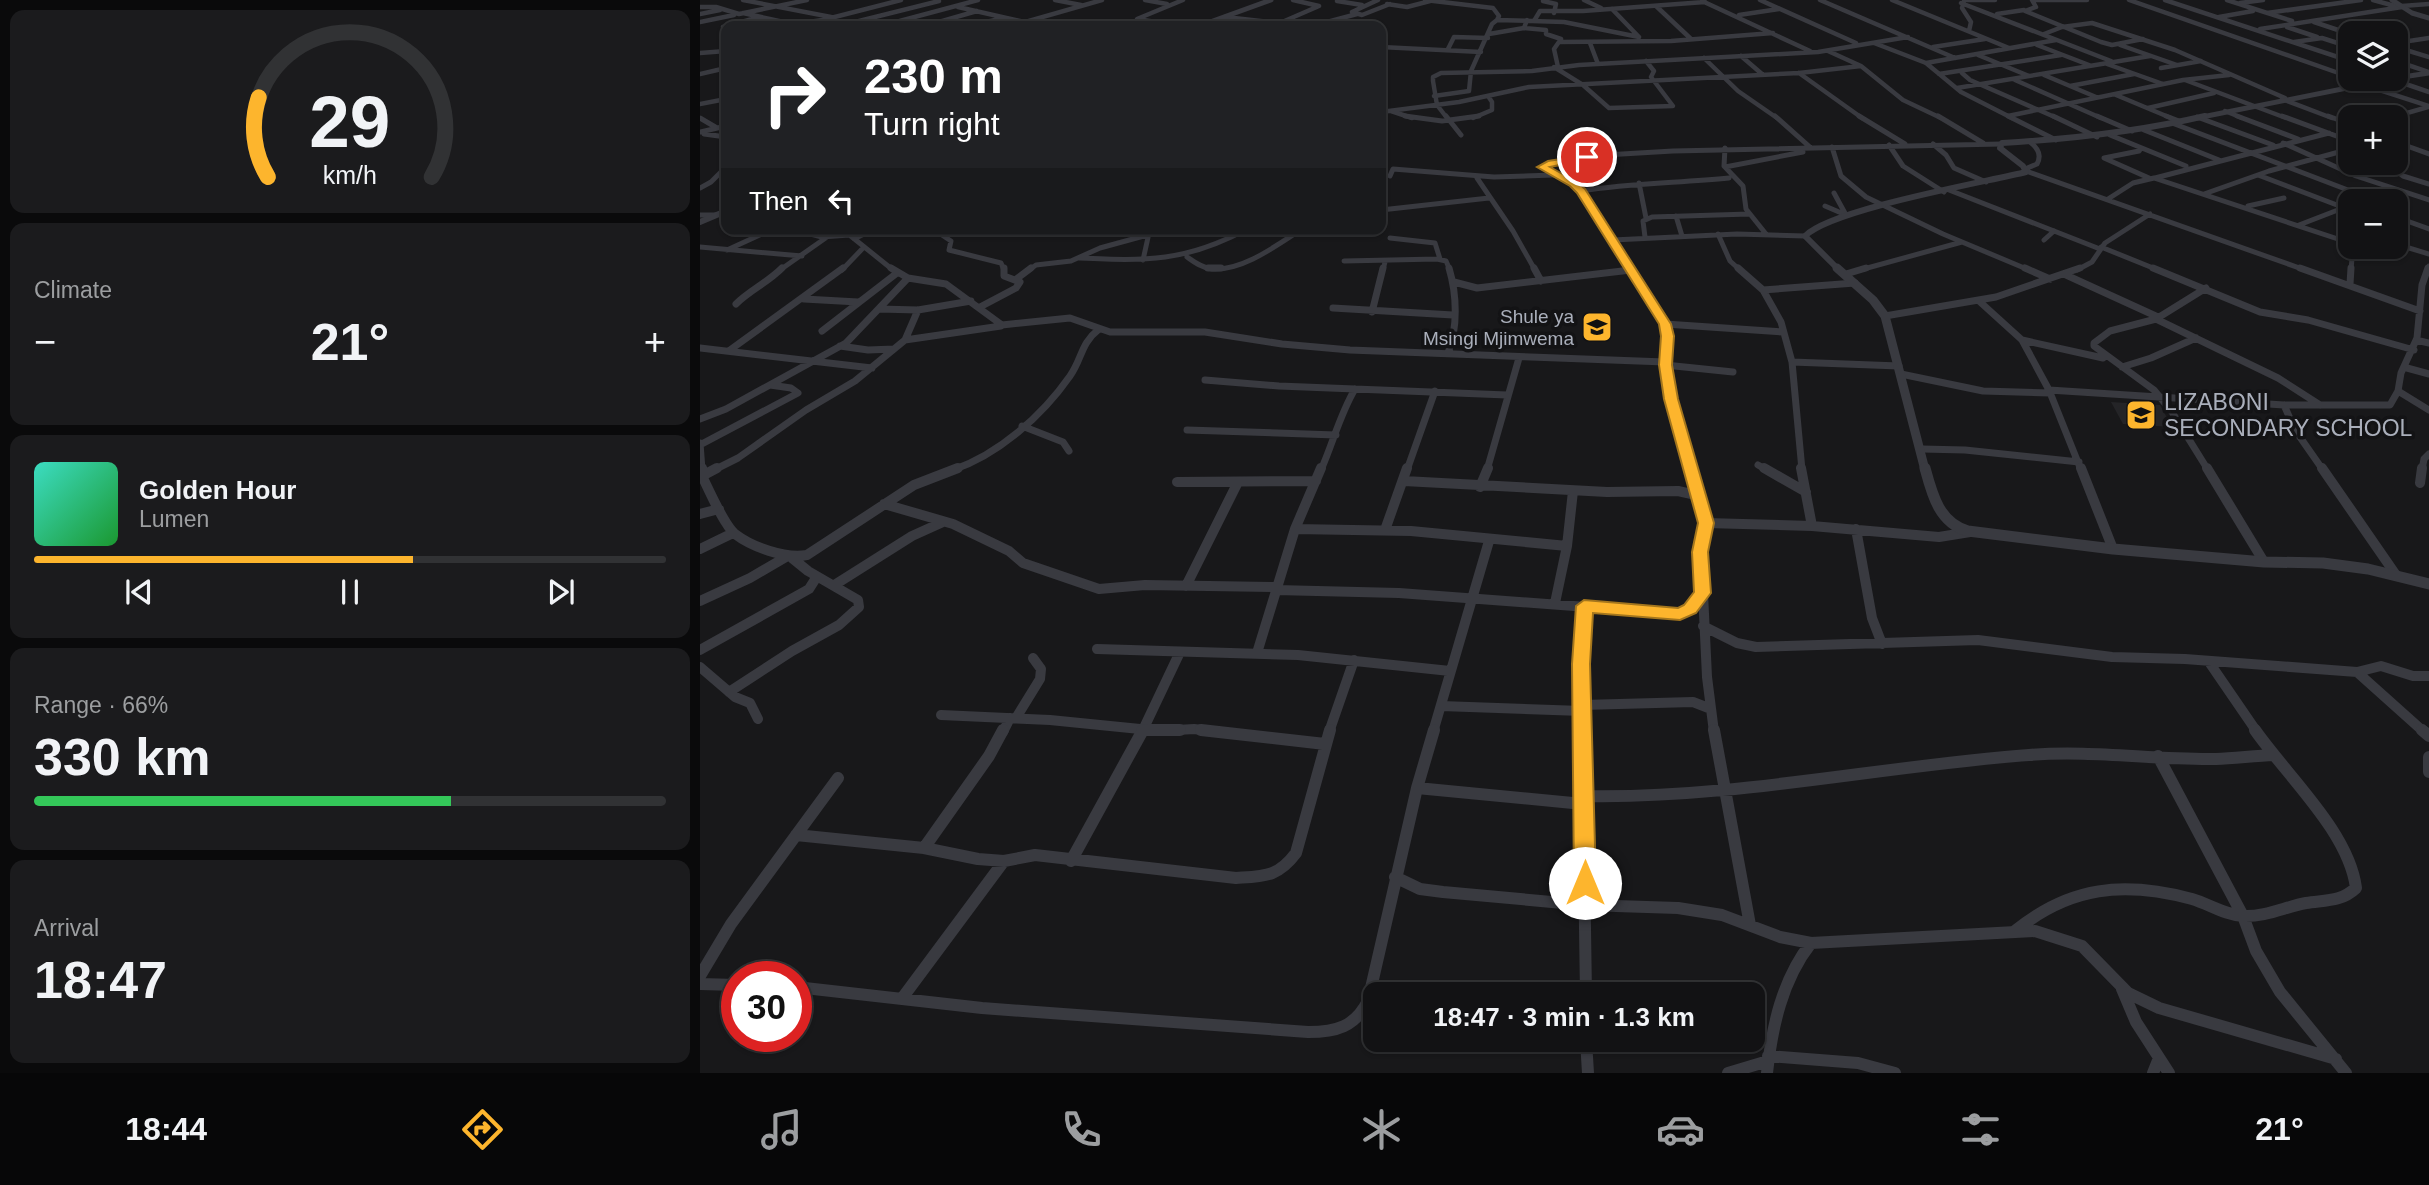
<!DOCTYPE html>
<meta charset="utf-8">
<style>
:root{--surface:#121214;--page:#1b1b1d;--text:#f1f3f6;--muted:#9c9ea0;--line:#313234;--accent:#fdb52d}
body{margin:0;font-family:Helvetica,sans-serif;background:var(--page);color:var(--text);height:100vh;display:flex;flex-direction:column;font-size:26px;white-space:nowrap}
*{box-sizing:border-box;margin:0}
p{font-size:23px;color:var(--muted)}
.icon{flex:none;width:38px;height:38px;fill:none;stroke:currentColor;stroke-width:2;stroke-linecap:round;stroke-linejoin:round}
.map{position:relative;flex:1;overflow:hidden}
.sheet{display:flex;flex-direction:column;gap:10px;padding:10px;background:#0a0a0b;width:700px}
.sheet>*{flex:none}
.banner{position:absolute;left:21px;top:21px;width:665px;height:214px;border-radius:14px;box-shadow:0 2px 5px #0004,0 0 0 2px var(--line);background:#202124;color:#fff;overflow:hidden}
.fabs{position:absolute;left:1638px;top:21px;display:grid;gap:14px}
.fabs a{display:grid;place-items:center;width:70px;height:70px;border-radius:14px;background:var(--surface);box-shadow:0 2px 5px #0004,0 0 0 2px var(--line);font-size:35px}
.speed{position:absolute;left:21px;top:961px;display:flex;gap:14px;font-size:35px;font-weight:700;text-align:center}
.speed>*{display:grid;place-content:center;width:91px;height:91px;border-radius:50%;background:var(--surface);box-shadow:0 2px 5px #0004,0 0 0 2px var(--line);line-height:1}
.speed .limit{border:10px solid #d22;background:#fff;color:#111}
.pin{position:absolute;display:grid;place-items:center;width:60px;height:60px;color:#fff;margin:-30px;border:4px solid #fff;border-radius:50%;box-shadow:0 2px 7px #0007}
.me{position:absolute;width:77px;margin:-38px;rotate:0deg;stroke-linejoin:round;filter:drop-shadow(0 0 5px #0008)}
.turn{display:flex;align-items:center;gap:24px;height:147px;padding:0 28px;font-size:32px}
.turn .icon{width:91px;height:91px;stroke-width:2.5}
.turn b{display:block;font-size:49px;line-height:60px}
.then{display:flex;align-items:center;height:66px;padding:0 28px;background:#0003;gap:14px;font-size:26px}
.big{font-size:52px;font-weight:700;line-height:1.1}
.sheet .card{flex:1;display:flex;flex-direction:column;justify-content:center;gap:10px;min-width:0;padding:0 24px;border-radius:14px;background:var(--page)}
.sheet .dial{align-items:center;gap:0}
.dial svg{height:182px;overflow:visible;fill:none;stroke:var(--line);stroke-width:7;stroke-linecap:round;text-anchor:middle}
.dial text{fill:var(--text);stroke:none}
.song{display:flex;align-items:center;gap:21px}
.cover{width:84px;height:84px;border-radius:10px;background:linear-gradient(135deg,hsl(170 70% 55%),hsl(130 70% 35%))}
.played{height:7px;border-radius:4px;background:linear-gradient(90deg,var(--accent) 60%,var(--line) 60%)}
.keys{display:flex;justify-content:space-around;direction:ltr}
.heat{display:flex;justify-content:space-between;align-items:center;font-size:38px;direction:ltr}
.charge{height:10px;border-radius:5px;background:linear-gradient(90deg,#34c759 66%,var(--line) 0)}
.trip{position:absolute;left:663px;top:982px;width:402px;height:70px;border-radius:14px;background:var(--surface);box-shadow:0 2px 5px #0004,0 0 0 2px var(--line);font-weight:700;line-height:70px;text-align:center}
.tab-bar{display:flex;height:112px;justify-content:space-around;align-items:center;background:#070708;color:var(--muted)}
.tab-bar .icon{width:49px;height:49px}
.tab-bar .active{color:var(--accent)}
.tab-bar b{font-size:32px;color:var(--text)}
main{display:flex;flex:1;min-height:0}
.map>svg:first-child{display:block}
</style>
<main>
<section class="sheet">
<div class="card dial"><svg viewBox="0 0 100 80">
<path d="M14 69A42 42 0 1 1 86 69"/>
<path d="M14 69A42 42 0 0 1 10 34" stroke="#fdb52d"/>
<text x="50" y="56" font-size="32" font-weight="700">29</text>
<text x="50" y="72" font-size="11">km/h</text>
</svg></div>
<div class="card"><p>Climate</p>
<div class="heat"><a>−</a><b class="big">21°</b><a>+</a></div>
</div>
<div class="card">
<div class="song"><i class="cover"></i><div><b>Golden Hour</b><p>Lumen</p></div></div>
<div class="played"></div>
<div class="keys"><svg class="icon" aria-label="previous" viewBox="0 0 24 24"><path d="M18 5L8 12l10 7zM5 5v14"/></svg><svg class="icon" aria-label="pause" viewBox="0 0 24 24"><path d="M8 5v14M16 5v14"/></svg><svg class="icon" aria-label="next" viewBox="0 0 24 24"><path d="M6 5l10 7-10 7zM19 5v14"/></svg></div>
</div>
<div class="card"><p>Range · 66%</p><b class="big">330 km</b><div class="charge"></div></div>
<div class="card"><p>Arrival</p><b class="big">18:47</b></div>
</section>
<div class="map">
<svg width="1729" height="1073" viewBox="0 0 1729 1073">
<rect width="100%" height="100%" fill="#18181a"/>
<path fill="#242427" d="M1411,402L1460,405L1472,427L1423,424Z"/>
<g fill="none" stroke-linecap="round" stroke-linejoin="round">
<path stroke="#393a40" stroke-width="4.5" d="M43,0L131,17
M355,0L381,5
M445,0L467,4
M678,0L652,12L662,15L690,4
M725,0L793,8L799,16L797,20
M884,0L901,8
M1060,0L1156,43
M1120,0L1255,58
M1192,0L1309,48
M1267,0H1295
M1332,0L1336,7L1325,11L1401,42L1412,45L1443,39
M1333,0H1387
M1429,0L1650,77
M1465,0L1650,61
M1527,0L1592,21
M1673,0L1695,6
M637,1L662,5
M843,1L856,4L854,13
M1002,1L1110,51
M1264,1L1262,8L1271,22L1269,31
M1261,3L1411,61
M1540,3L1563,0
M687,4L707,7L730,1
M956,6L990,38
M1702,6L1729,4
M0,7H16L39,14L107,0
M258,7L342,26
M912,9L939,37
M43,13L93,24L123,20L201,0
M1567,13L1661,0
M0,14L20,10
M1297,14L1324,10
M1039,15L1079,9
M525,17L579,23
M1519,17L1553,11
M827,20L824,28L846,30V34L861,39L854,49L858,67
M834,21L840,11H883L1005,2
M0,22L34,15
M1614,22L1650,34
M139,26L239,1
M181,26L278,0
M225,26L277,11
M268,26L304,18
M311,26L402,0
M481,26L437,19L483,0
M573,26L619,6L593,0
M612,26L657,14
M23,27L56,18
M1587,27L1617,37
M1560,29L1702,7
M789,34L824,28
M1344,34L1362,27L1392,23L1475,50L1585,98
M859,42L971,41L1073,33
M1594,42L1622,38L1650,47
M890,43L898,64
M1174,43L1226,63L1261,92L1312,118
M1696,43L1729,38
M1337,45L1389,65
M1420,45L1477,65
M681,47L781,52
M1233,47L1285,39
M1696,47L1729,57
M748,49L754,37L788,38
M1128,51L1161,66L1203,100L1241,118
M0,53L26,51
M1278,55L1329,76
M1041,56L1062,74
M1004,58L1038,91L1077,118
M1696,61L1729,72
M1226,63L1356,40
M1407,64L1463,84
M854,67L883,85L909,108L973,106L951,77L954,71L946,61
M1461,68L1501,61
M1099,73L1162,118
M1262,73L1270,80L1357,118
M0,74L26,68
M1239,74L1361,55
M1344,75L1396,97
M1691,79L1729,92
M1315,80L1401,118
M1485,80L1586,118
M1661,84L1729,106
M1370,86L1434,74
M1257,88L1450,56
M1416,95L1471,118
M734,96L769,91L771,71L792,24L797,20L864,22L939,37
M1582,99L1632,118
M0,104L26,99
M1448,108L1514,93
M691,111L712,118
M1525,111L1542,118
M681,112L759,102L829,87L1099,73L1161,66
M1308,116L1483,80L1529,75
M1693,117L1728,107
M747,118L737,105L733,81V77L741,73L832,71L879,65L1118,52L1208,37
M773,118L792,110V102L788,96"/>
<path stroke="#393a40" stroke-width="5" d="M705,116L742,121L779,116
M746,116L761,135
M1075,116L1111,148
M1159,116L1205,144
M1238,116L1283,143
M1308,116L1356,140
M1353,116L1397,137
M1397,116L1432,131
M1466,116L1479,121
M1537,116L1598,139
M1582,116L1650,141
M1628,116L1650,124
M1497,117L1573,145
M1693,117L1697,116
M0,118L17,128
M1472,123L1661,195L1669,201
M1444,130L1519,160
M0,132L26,126
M4,134L26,137
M1410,135L1486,166
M1696,142L1729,154
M1583,143L1656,176L1729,200
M1233,144L1246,155L1254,168L1286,182
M1189,145L1203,166L1244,192
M1132,147L1141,176L1166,197L1243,234L1329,270
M1025,148L1024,166L1043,186L1046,209L1066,234
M1441,148L1439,151L1404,158L1449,178
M1686,163L1703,176L1729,184
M1025,167L1103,152
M1325,169L1337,164C1342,155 1338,148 1330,142
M1326,171L1605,270
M1558,175L1650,210
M690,176L693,169L794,177L854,175
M777,178L813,231L835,270
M1455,178L1629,133
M939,183L946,218
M0,188L11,182L26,167
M1249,190L1400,249
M881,191C930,183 979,183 1029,178
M1134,193L1146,215
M1504,194L1569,171L1650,149
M1408,199L1433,183L1454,178L1650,243
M1125,206L1146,215
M1548,206L1584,198
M681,210L789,198
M0,215H16
M976,216L982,236
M1696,217L1729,229
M1599,225L1643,208
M91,229L122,237L149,235
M142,229L193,270
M233,229L251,241L249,250L301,263L304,270
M458,230L501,229
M1018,234L1030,261L1040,270
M945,237L943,221L952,217L1049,214
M690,238L735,243L740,259
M154,239L174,229
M913,240L1037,234L1105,236
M1344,240L1354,231
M1696,244L1729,254
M0,247L102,256
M1401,247L1458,270
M27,250L73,229
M487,257C494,262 502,268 512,269C543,271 577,245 602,229
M379,258C446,261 486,262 547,229
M443,260L449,233
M644,261L737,259L746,261L750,270
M80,270L127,237
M142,270L164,247
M329,270L336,265L371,261L400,248L462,231
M683,270L685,262
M931,270L881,191L874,184L842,167L871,157L973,151L1301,144
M1160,270L1262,242
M1377,270L1392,262L1405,243L1450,214
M1651,270L1653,247
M1727,270L1729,266"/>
<path stroke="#393a40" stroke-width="7" d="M191,268L208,278L246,284L302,325L370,318L410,332H505L582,344L650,350L965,362
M508,268H521
M834,268L841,281
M930,268L965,324L968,336L965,365L971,399L991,470
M1038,268L1063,290L1081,322L1092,362L1102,470
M1325,268L1350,279
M1453,268L1560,312L1608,320L1714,350
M1600,268L1720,311
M1146,274L1166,268
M1366,275L1458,317
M315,280L331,268
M754,282L777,288L931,270
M1650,284L1651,268
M1506,288L1456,319L1410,331L1394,343V346L1454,390L1472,412L1508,470
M1063,290L1155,283
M104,299L158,302
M1279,301L1322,340L1349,390
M36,304C50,290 67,283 82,268
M280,307L316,288L320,282L304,276V268
M633,308L753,315
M179,309L218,310L271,301
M672,312L683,268
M1185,316L1296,297L1380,268
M1456,319L1578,378L1620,405
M965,324L1083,332
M122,331L197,273
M205,340L218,310
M1322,340L1403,358
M1716,340L1729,343
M140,346L168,350L194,349
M0,348L172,368
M30,350L143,268
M748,353C758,327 757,295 749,268
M1092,362L1199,366
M965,365L1033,372
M1422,367L1451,358L1496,338
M1707,368L1729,374
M1201,374L1283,391L1350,393
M505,380L579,386L807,395
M1698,391L1729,410
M1584,405L1595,430L1623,470
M0,419L26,409L146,343L208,278
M322,426L363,442L369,451
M487,430L636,435
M0,443L2,470
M0,445L98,393L91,388L70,385
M1222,449L1265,450L1379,462
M1058,465L1067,470
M14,470L38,458L106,410L155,381L205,340L301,326
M253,470C299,454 342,416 370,376C382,359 381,343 398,330
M621,470C633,443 640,414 655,389
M707,470L735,391
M787,470L819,358
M1381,470L1349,390L1584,405H1690L1698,391L1701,373L1717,338L1722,285L1728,268
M1722,470L1724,459L1729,454"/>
<path stroke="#393a40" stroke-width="10" d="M2,468V476C9,490 24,525 35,534C52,547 85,559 107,555L214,485L258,468
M1064,468L1106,492
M1101,468L1112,526
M1381,468L1413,549
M1507,468L1564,562
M1622,468L1696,575
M0,477L17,468
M704,481L907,492L978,491L996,495
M477,482L616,481
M1720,483L1722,468
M780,487L788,468
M184,504L253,524L309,551L323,563L399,589L445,585L577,587
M0,514L19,509
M1006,523L1112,526L1239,537L1270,532
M595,529L711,531L867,546
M1156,529L1172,618L1182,644
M685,530L707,468
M0,549L33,533
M136,584L212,536L243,522
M486,586L537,484
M576,590L699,593L980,614L990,609L1003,593L1000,552L1006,523L991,468
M1003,593L1007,677L1014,732
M0,601L50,578L86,557
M855,603L867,546L873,491
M1003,626L1037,643L1056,647L1278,640L1412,657L1485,659L1657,672L1681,666L1713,676H1729
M397,649L598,655L750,671
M0,650L109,589L116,578
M557,653L595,529L621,468
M1509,662L1557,732
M0,667L35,697L50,703L58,719
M1657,672L1724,732
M29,692L92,651L139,625L159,607L158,600L108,571L92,558
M882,705L993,702L1011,709
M741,706L882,711
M241,715L350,720L460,731L494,729L516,732
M316,718L340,679L341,669L333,658
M303,732L310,718
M442,732L480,652
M629,732L654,660
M733,732L789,541
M882,732L884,606"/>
<path stroke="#393a40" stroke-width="12" d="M448,730H480
M501,730L625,744
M882,730L886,994
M1014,730L1050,925
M1722,730L1729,736
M1458,756L1543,916L1556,951L1580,992L1646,1073
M1729,757V772
M717,788L883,804
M884,796C1033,799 1181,766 1329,755C1392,750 1453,760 1516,759C1535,758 1555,756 1574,755
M96,835L224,848L278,859L304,861L335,855L536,878C565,876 578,877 596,853L630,730
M224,848L289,756L303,730
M371,861L443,730
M695,877L720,889L743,892L885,905L978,908L1022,915L1080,937L1111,943L1335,931L1382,946L1428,993L1459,1008L1636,1059
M1315,931C1370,886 1424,881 1492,899C1509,904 1525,915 1543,916C1565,917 1585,907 1606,903C1625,900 1641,902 1656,888C1649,832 1587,776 1555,730
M0,976L31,924L138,778
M0,984L37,985
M96,987L282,1008L608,1032C636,1032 655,1027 668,1001L717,788L734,730
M1422,989L1436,1022L1469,1073
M203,997L304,861
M886,1040L888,1073
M1068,1056L1158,1063L1195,1073
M1028,1073L1068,1061
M1067,1073C1072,1027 1082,980 1111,943
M1453,1073L1459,1058"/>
<path stroke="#393a40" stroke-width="5" d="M1692,0L1712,13L1729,18
M499,26L571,0
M1696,78L1729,73
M1497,118L1692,79"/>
<path stroke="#393a40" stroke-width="6" d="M0,222L26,211
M1139,270L1105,236C1132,209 1281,183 1326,172L1323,166L1300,148L1302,143C1371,139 1437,132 1505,116"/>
<path stroke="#393a40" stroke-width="9" d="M1137,268L1173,300L1185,316L1225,470"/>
<path stroke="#393a40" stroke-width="11" d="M1225,468C1232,494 1239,523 1268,531L1413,549L1564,562L1623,563L1668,569L1729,584"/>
</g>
<path fill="#fdb52d" stroke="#a4761d" stroke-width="2" d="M887,155L891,157L890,159L850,167L877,182L885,189L971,324L974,336L972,365L978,399L1014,523L1008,552L1011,593L996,613L980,620L893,613L890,664L896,883L892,890L885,893L877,890L874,883L872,664L876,606L884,600L978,608L984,605L994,592L992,552L998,523L964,399L959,365L961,336L959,324L877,193L870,186L837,167L848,161Z"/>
<defs>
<g id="school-square" transform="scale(1.575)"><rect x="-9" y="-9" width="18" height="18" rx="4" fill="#fdb52d" stroke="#131315"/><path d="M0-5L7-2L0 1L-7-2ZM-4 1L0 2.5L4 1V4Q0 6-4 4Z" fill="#111"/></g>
</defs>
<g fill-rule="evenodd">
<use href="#school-square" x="897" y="327"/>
<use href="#school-square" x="1441" y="415"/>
</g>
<g text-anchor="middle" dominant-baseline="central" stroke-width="7" stroke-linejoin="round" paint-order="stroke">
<g font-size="19" fill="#aaafbb" stroke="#131315" text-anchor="end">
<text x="874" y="316">Shule ya<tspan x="874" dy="22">Msingi Mjimwema</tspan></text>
</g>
<g font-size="23" fill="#aaafbb" stroke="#131315" text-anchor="start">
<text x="1464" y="402">LIZABONI<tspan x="1464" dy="26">SECONDARY SCHOOL</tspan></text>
</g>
</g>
</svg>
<div class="fabs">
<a><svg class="icon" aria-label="layers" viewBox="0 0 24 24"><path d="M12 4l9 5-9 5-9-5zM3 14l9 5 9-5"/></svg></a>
<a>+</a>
<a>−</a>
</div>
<div class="speed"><div class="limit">30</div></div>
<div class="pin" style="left:887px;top:157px;background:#d93025"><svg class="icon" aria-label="arrive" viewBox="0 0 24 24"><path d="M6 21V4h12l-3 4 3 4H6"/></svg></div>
<svg class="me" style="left:885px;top:883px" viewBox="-20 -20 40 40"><circle r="19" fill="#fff"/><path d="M0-13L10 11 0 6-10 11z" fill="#fdb52d"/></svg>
<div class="trip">18:47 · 3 min · 1.3 km</div>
<div class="banner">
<div class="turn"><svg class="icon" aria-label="right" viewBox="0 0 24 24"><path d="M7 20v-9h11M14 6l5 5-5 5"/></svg><div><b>230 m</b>Turn right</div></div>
<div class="then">Then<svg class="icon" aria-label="left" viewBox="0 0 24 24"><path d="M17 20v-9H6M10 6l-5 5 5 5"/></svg></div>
</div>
</div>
</main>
<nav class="tab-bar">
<b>18:44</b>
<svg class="icon active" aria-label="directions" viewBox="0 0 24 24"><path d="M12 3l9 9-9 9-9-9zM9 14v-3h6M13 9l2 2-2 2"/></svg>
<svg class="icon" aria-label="music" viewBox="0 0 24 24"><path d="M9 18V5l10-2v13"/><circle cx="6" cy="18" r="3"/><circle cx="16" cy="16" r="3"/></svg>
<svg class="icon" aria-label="phone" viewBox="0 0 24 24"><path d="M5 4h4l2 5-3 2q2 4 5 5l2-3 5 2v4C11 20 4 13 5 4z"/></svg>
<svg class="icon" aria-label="climate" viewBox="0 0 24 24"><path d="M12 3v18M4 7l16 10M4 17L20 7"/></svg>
<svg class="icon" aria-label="car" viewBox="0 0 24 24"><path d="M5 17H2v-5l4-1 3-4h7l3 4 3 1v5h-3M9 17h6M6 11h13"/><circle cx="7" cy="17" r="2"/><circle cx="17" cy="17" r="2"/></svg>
<svg class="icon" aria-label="filters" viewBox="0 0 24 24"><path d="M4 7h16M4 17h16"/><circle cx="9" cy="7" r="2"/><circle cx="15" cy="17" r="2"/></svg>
<b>21°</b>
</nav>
